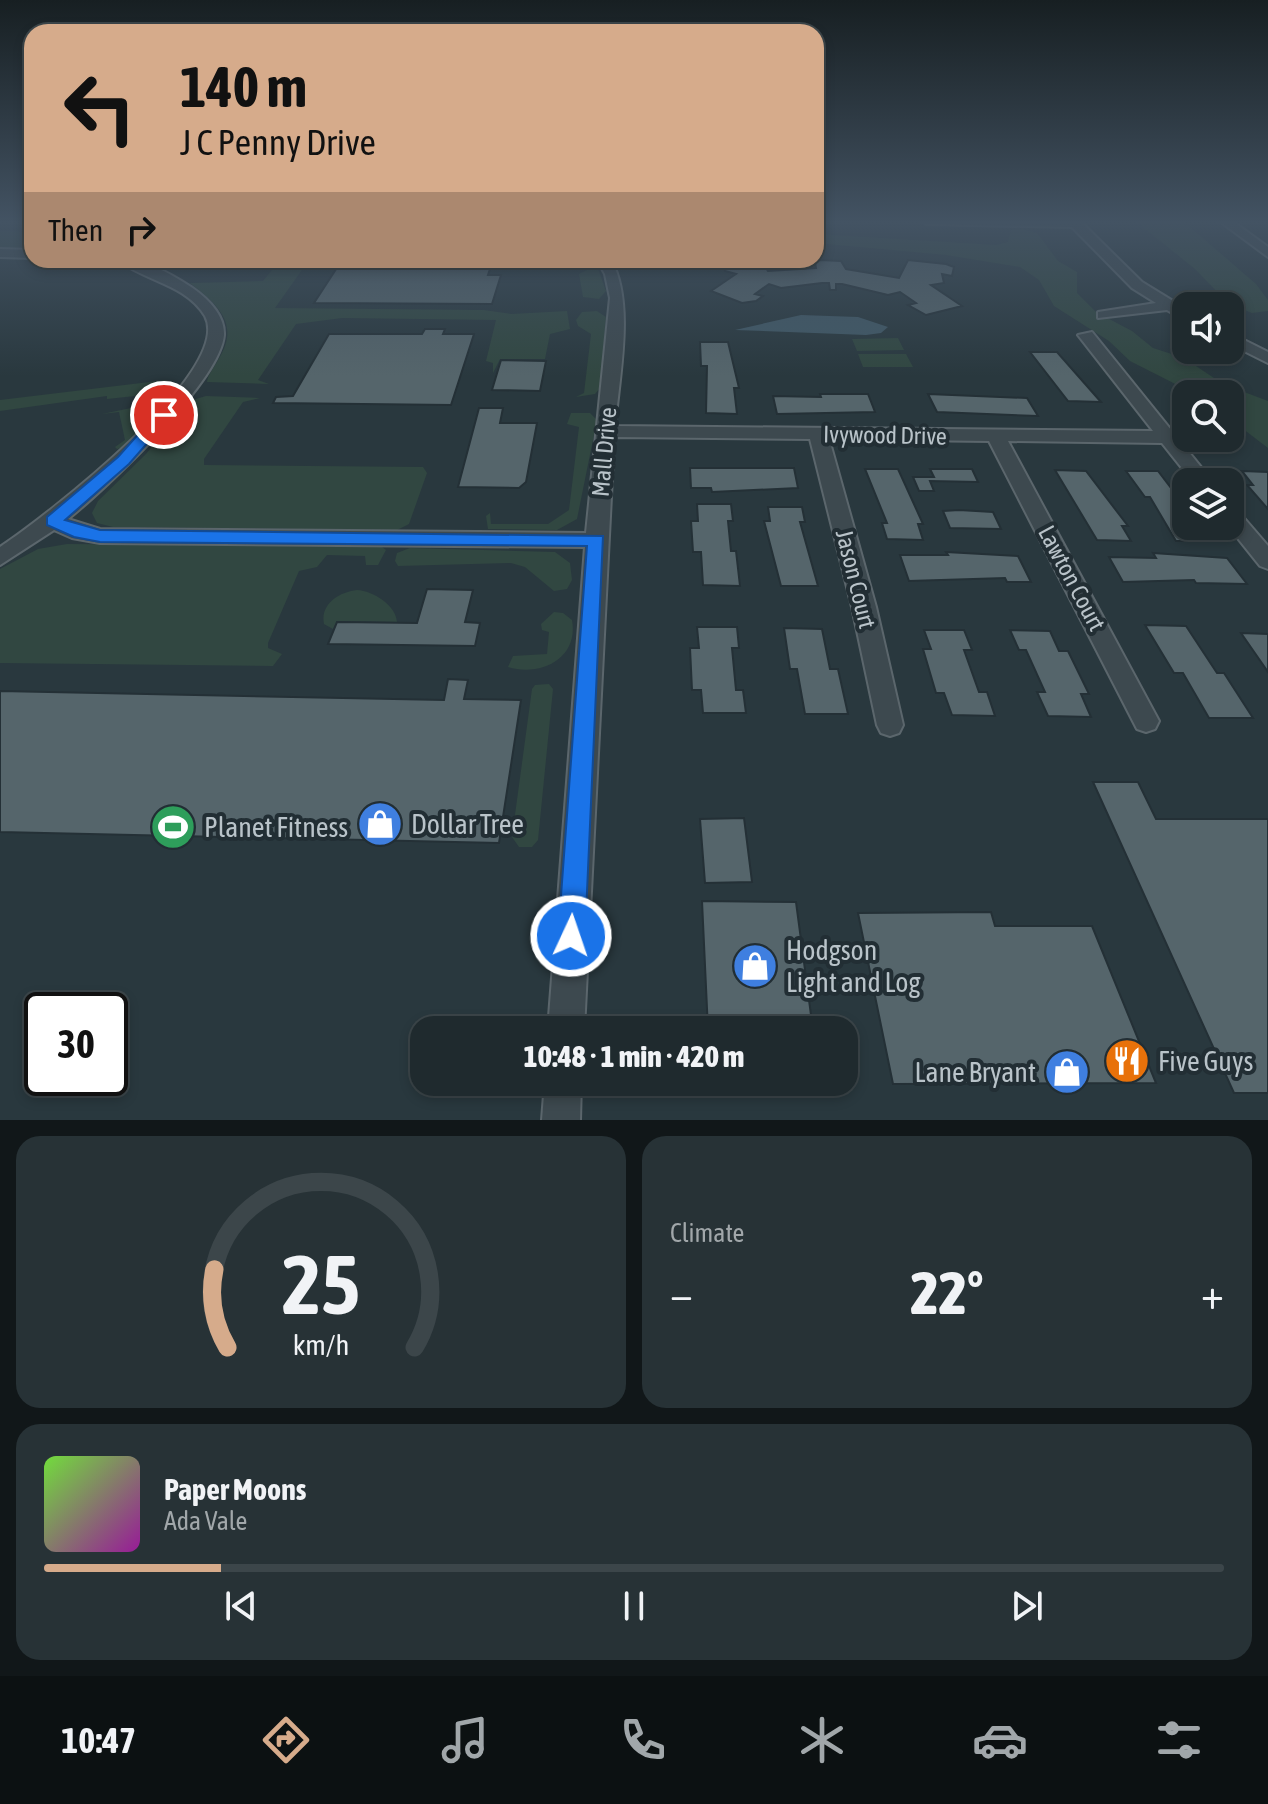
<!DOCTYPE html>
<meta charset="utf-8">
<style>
:root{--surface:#1f2a2e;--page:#273236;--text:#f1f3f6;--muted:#a1a7aa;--line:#3c464a;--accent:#d6ab8b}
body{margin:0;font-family:"Asap Condensed",sans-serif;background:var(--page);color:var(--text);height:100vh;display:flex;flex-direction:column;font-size:30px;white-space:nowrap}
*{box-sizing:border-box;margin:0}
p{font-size:26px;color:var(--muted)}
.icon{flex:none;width:44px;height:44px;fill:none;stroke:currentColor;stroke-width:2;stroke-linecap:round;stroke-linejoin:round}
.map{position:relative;height:1120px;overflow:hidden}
.side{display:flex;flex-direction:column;gap:16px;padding:16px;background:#111719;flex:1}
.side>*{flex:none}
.banner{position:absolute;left:24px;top:24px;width:800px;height:244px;border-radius:24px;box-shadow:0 4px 12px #0003,0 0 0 2px var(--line);background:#d6ab8b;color:#111;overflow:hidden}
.tools{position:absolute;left:1172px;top:292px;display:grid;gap:16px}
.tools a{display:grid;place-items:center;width:72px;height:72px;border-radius:16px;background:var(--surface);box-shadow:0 4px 12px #0003,0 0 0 2px var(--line);font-size:40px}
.speed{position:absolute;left:24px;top:992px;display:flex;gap:16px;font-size:40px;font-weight:700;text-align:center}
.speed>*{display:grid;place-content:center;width:104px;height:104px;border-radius:50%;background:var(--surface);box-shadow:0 4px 12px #0003,0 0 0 2px var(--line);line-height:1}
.speed .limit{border:4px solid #111;border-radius:12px;background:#fff;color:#111}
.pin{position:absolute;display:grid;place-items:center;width:68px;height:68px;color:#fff;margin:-34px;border:4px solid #fff;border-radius:50%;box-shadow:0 2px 8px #0007}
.me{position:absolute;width:88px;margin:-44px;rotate:3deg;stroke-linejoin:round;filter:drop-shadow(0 0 6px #0008)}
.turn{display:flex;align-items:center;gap:28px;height:168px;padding:0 24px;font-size:36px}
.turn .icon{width:104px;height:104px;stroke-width:2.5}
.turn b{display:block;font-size:56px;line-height:68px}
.then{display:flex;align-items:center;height:76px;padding:0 24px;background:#0003;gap:16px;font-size:30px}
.big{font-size:60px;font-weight:800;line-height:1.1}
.side .card{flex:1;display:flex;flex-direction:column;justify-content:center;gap:12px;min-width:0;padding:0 28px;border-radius:24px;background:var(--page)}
.side .dial{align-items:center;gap:0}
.dial svg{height:208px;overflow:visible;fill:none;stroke:var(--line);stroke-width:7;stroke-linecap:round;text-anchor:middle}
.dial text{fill:var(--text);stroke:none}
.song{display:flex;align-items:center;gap:24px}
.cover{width:96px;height:96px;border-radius:12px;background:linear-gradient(135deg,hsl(100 70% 55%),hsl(300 70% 35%))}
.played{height:8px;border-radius:4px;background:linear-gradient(90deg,var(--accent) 15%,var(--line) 15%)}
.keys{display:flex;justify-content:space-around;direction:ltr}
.heat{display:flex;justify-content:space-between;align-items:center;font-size:44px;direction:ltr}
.side .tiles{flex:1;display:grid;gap:16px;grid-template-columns:1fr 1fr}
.card:last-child{grid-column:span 2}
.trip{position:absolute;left:410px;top:1016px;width:448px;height:80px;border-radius:24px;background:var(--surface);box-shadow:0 4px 12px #0003,0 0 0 2px var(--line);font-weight:800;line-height:80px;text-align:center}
.dock{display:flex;height:128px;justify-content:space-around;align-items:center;background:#0c1112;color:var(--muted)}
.dock .icon{width:56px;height:56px}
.dock .on{color:var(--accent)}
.dock b{font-size:36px;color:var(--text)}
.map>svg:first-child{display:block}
</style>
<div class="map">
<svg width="1268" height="1120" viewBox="0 0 1268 1120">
<rect width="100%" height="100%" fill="#29383e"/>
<path fill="#314741" d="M1134,220H1182L1256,284L1268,300V311L1252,313L1229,304L1195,269Z
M1022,229L1037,233L1058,261L1077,272V293L1096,312L1132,331L1153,348L1184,358L1223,384L1268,401V448L1230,419V394H1195L1130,361L1109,341L1054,306L1039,280L1020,267L946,255L816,243V234L996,245L1008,242L1011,230Z
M0,231L32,232V250H0Z
M280,260H309L275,308L484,310L511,314L567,311L570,329L550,334L545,359H500L493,373V363L486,361L496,320L342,318L296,324L258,380L269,384L207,382C208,374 214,368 218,360C241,324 218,305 190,283L263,281Z
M582,260H595L606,291L599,299L583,297L579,274L587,270Z
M597,311L606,317L600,388L595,394L576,397L584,393L591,334L578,326L576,320L582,312Z
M898,338L904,350L857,351L852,339Z
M858,354H906L913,367H863Z
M166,380L177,385L163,393L107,399V396L0,411V400Z
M206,396L260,398L243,402L204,459V465L423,467L427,473L409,524L397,530L113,527L97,523L92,513L98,501L146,454L189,401Z
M131,408L146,412L148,421L129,446L117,449L115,447L125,440L119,412L102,414Z
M571,413H590L597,420L577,519L557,530L488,529L486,516L490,513L491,524H548L569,510L579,427L567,424Z
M67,544L382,547L386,550L378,565H366L365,556L327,555L317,567L299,571L268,643V648L282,654L273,666L0,663V569L38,549Z
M410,548L555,552L570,563L572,580L567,589L554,591L525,567L511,563L398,566L395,561L397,553Z
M357,590C373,591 396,605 397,622L337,621L333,629L324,624C320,604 339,592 357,590Z
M554,612L563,613L572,620C579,658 541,677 508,667L513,656L547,654L549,632L542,630L541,624Z
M549,684L553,689L538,840L532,847H519L512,837L532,689L535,685Z"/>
<path fill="#415966" d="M801,315L858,317L888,327L881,333L866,335L735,330Z"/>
<path fill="#55656b" stroke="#243036" stroke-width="2" d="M342,260H493L488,275H501L492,304L314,303Z
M713,260H761L768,271L816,268L815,262L820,260L841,261L846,269L899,278L908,260L946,264L954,267L952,276L942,274L944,283L931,285L962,306L926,315L908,305L916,303L900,292L888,295L842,284H836V290H830L829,283H822L781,288L769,284L755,294L763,296L756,301L742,303L711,291L736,274L725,271L722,262Z
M425,329H445L443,334H474L451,405L273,403L276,397L293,396L329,334H422Z
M700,342H728L739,388H734L737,414L706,413L707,366H701Z
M1030,352H1057L1101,402L1068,401Z
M501,360L546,361L540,391L492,390Z
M820,394H868L875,412L777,414L773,396L821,397Z
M928,394L1027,398L1038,416L937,412Z
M479,408H503L500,423H537L526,482L519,488L458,487Z
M690,468H794L798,488L712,492L711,488H691Z
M865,469H898L923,524H918L923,540L887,539L882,523H887Z
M930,469H972L978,482L930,481L934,491H919L913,477H934Z
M1055,470L1086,471L1128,526H1122L1131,541L1097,540Z
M1126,471H1158L1178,497L1186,499V526H1206H1200L1211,541H1176L1150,497H1145Z
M1242,471L1268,472V509L1247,485H1253Z
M697,504H731L733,521H728L731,551H736L740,586L703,585L701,552H693L691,521H698Z
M768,507H802L805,522H800L818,586H781L764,521H770Z
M959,510L993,512L1001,529L950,528L943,511Z
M946,552L1018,556L1031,582H1007L1005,578L909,581L900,555H948Z
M1153,553L1227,558L1247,584L1196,583L1194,580L1123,582L1109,557L1156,558Z
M427,589L473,590L465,622L480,623L475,646L328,644L337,622L417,623Z
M1145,625L1186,626L1217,673H1224L1253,718H1209L1183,673H1174Z
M697,627H737L739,648H732L736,690H743L746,713H703L701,690H692L690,648H699Z
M784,628L822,629L830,669H838L848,714H805L797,669H790Z
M924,630H964L972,650H964L979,692H987L995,716L952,715L944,693H936L923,649H931Z
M1010,630L1050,631L1059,651H1068L1089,694H1081L1091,717L1048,716L1037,692H1045L1026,650H1019Z
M1241,633L1268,634V672Z
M448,679L468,680L464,699L521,700L499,843L0,832V691L444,700Z
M1093,782H1138L1156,819H1268V1093H1234Z
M744,818L752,882L705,883L700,819Z
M702,901L796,902L813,1030H708Z
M991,912L995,926H1092L1156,1083L893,1084L858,913Z"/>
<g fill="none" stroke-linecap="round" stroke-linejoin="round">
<g stroke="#5b666c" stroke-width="4">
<path id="street" d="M920,220H1079L1142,282L1186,309V321L1167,310L1098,318V312L1156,303L1132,288L1072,227L926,224Z
M1218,220H1231L1268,247V257Z
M0,249L32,250V258L0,257Z
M118,260C146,260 168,272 191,287C207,298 225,315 224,335C220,382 105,489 68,519L100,529L586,533L610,298L605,274L597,260H611C635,302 619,377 615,426L1153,431L1078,335L1092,332L1213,482H1193L1162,443L1008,441L1159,721L1155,729L1146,732L1137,729L989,441L829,439L876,607L903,725L899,733L890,736L881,733L877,725L852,607L810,439L614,437L584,1030H548L585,547L100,543L72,538L54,530L0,565V547C42,519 235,372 205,316C186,284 144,281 118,260Z
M1230,333L1268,352V363L1230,344Z
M1230,508L1237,510L1268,546V569L1260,566L1228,526Z
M545,1082H581L580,1120H542Z"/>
</g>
<use href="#street" fill="#3d494f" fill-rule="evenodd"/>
</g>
<linearGradient id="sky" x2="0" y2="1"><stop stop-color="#171f22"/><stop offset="0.59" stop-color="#435363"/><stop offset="1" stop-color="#435363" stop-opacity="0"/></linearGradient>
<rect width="1268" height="376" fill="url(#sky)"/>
<path fill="#1a73e8" stroke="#114b97" stroke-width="2" d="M159,411L172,415L129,464L65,520L100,530L603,536L585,936L581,946L571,950L562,946L558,936L587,546L100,542L74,537L47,525V517L118,457Z"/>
<defs>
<g id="shop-disc" transform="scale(2.3)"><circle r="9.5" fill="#3f7fe0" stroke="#222e34"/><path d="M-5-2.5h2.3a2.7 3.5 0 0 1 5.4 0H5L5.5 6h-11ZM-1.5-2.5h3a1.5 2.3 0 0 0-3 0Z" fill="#fff"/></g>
<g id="stadium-disc" transform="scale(2.3)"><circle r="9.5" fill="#2e9e5b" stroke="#222e34"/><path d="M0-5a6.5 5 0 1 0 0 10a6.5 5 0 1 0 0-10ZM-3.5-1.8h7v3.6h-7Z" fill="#fff"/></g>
<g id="restaurant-disc" transform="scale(2.3)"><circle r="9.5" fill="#e8710a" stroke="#222e34"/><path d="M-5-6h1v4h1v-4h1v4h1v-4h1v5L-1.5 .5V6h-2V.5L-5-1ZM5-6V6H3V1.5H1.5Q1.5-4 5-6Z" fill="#fff"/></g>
</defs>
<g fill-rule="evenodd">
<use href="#shop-disc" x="380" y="824"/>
<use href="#stadium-disc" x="173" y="827"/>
<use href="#shop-disc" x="755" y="966"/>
<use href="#restaurant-disc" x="1127" y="1061"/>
<use href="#shop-disc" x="1067" y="1072"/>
</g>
<g text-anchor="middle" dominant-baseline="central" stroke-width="8" stroke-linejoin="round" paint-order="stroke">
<g font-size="24" fill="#b9c3c9" stroke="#222e34">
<text transform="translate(885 435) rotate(1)">Ivywood Drive</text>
<text transform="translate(604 452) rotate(-85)">Mall Drive</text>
<text transform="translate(1072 578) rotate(62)">Lawton Court</text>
<text transform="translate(856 579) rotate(76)">Jason Court</text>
</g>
<g font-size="28" fill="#b9c3c9" stroke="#222e34" text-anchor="start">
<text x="411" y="824">Dollar Tree</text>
<text x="204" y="827">Planet Fitness</text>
<text x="786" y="950">Hodgson<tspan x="786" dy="32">Light and Log</tspan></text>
<text x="1158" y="1061">Five Guys</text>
<text x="1036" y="1072" text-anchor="end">Lane Bryant</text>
</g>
</g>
</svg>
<div class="tools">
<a><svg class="icon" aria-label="sound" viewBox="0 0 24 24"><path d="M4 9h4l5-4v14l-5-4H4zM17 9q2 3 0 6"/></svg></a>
<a><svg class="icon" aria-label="search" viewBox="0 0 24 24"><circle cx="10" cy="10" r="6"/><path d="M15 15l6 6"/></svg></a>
<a><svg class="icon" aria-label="layers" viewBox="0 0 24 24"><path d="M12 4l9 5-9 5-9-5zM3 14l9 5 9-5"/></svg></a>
</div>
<div class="speed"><div class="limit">30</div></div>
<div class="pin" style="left:164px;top:415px;background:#d93025"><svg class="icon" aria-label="arrive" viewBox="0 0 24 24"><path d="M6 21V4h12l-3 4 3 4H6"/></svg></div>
<svg class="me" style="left:571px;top:936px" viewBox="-20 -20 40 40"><circle r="17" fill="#1a73e8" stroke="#fff" stroke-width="3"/><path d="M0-11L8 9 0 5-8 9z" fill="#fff"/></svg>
<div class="trip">10:48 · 1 min · 420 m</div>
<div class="banner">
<div class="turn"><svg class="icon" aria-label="left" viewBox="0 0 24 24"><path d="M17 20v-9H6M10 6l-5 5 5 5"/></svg><div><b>140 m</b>J C Penny Drive</div></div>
<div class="then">Then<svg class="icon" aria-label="right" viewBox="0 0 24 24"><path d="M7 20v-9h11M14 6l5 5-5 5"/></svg></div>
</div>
</div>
<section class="side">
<div class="tiles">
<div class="card dial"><svg viewBox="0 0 100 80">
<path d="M14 69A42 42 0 1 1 86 69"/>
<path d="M14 69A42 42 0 0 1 9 39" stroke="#d6ab8b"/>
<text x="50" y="56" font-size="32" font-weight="700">25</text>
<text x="50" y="72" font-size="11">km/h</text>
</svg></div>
<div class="card"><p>Climate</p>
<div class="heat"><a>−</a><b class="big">22°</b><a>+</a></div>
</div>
<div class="card">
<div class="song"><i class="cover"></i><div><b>Paper Moons</b><p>Ada Vale</p></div></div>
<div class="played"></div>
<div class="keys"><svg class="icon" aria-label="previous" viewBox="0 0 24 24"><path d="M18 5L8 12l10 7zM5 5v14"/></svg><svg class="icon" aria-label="pause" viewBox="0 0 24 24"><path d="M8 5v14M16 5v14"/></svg><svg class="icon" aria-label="next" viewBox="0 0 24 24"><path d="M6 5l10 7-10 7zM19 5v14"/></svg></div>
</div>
</div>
</section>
<nav class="dock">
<b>10:47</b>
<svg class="icon on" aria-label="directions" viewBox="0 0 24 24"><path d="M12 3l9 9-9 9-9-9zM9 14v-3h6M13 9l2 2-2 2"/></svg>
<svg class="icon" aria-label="music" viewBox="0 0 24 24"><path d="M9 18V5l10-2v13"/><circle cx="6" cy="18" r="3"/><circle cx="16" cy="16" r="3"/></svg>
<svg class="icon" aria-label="phone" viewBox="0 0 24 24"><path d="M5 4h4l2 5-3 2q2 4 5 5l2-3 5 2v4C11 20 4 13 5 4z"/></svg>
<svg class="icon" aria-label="climate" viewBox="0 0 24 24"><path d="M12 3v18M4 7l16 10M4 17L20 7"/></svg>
<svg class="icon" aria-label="car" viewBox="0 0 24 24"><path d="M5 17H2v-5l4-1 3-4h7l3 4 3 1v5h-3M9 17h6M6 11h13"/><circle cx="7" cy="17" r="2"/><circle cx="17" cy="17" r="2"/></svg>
<svg class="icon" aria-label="filters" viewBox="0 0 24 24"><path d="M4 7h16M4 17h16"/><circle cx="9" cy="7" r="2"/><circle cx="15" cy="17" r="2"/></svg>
</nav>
